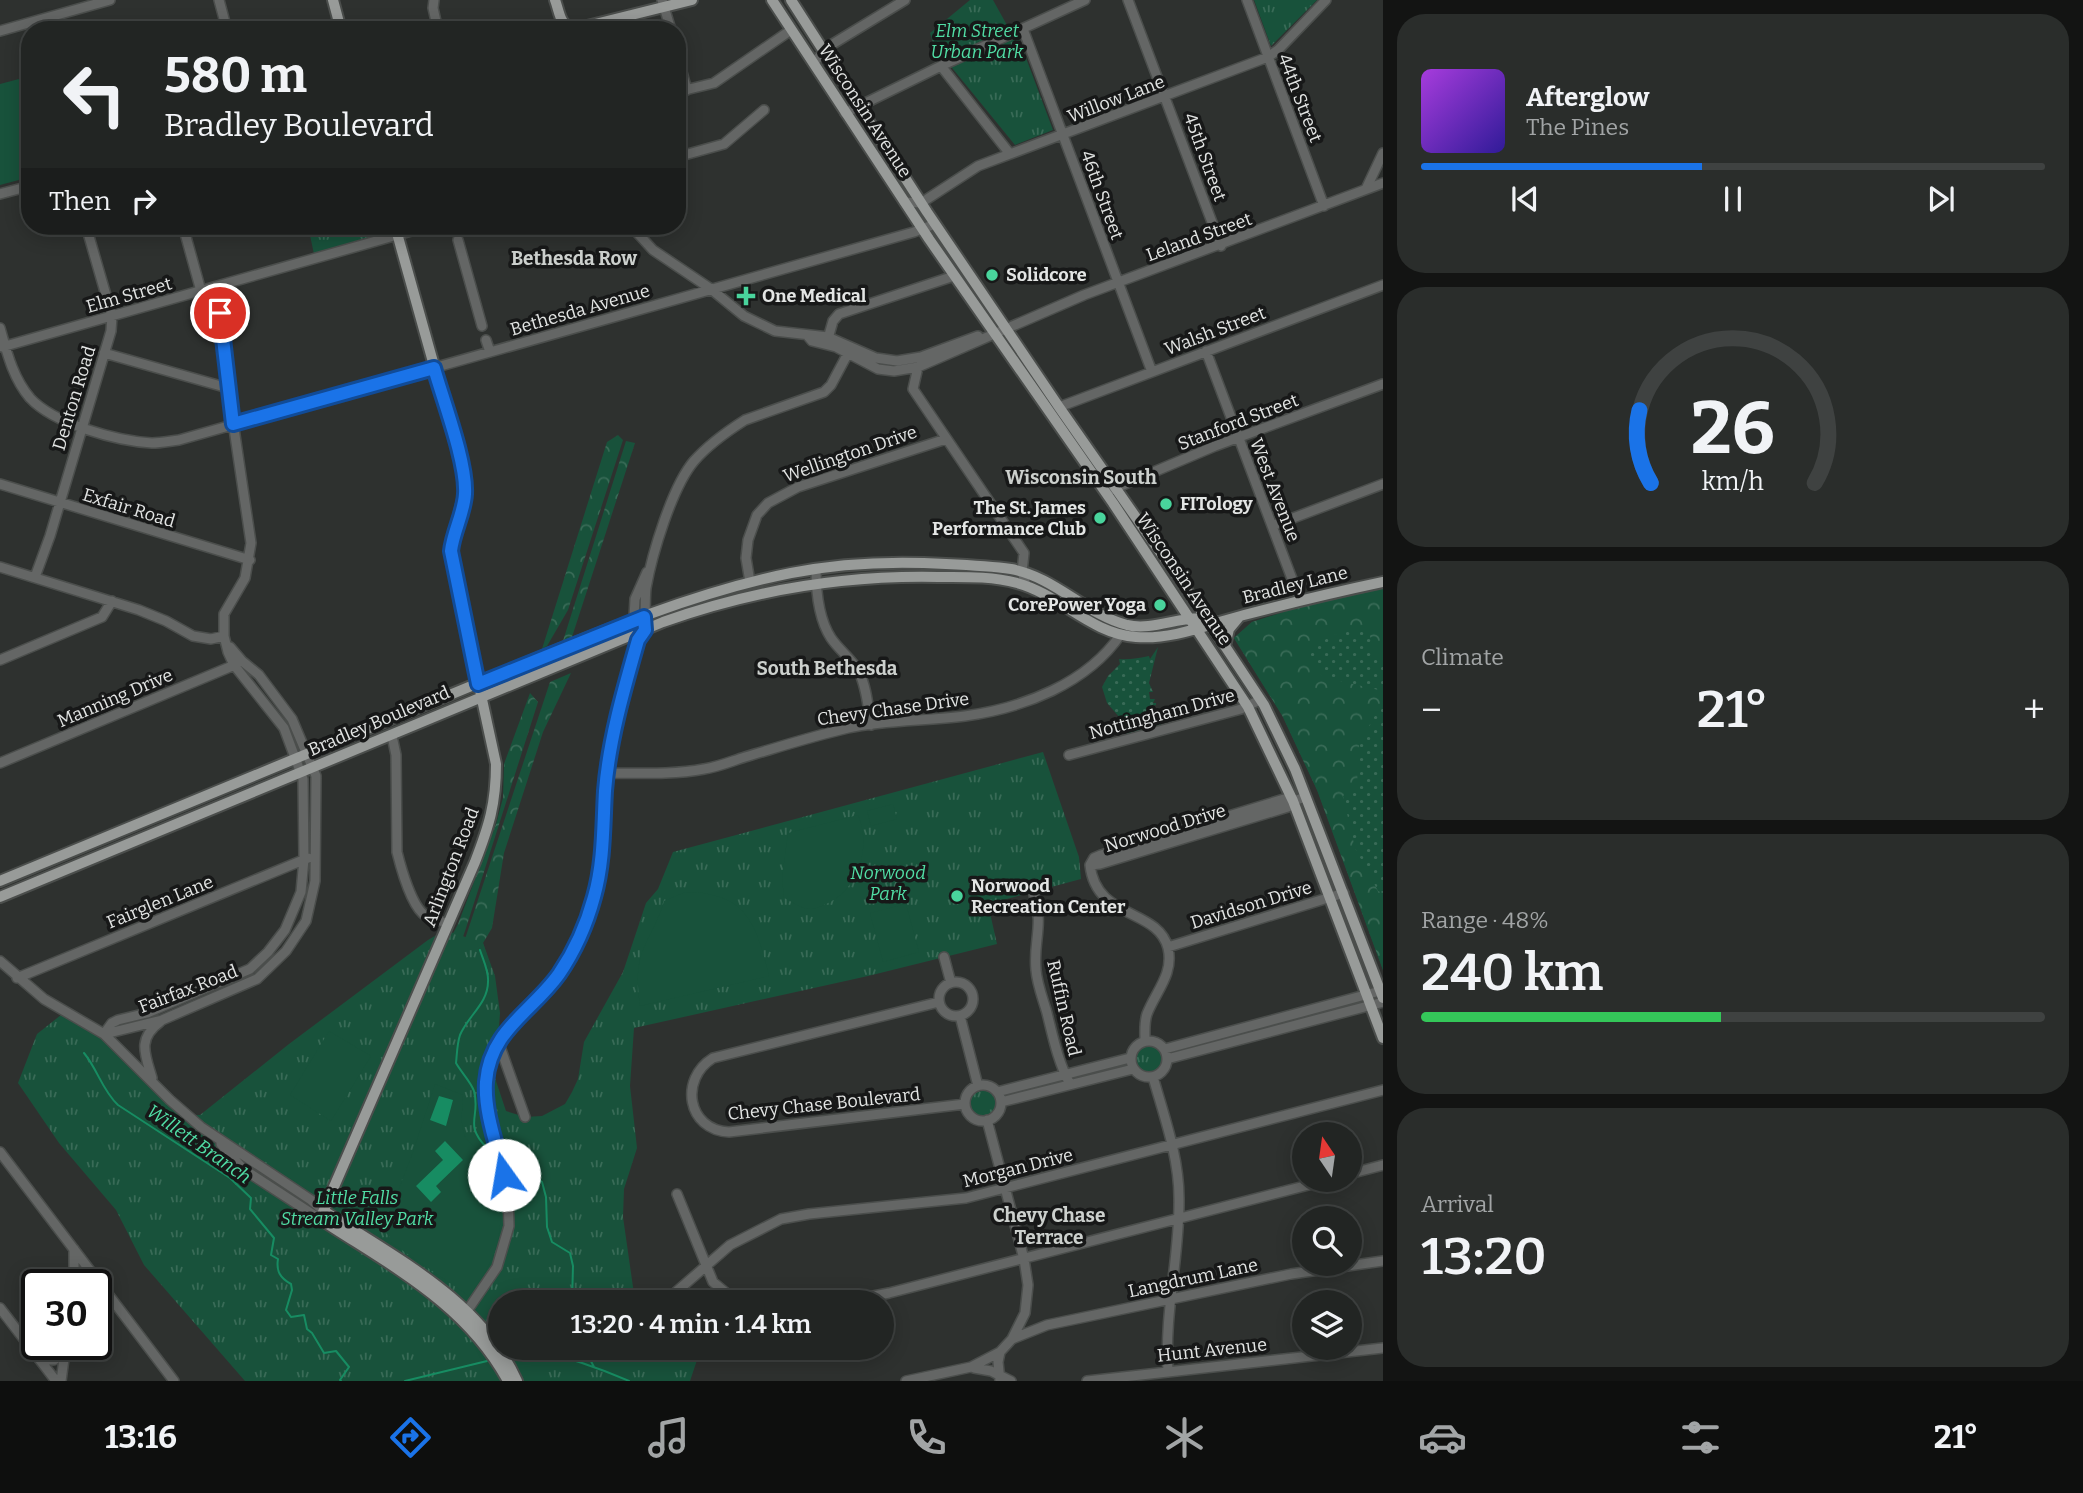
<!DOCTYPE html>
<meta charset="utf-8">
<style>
:root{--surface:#222523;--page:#2a2d2b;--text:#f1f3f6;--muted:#a2a5a6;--line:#3f4241;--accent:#1a73e8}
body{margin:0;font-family:Bitter,serif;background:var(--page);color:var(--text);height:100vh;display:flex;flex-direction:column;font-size:26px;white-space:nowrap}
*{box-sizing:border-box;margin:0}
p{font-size:23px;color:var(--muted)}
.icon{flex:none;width:38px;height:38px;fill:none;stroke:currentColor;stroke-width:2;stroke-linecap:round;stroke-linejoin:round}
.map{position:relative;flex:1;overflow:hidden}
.details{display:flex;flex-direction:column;gap:14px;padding:14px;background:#131413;width:700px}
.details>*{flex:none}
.top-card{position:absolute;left:21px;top:21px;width:665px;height:214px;border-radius:28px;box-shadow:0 4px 18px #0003,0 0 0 2px var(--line);background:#222523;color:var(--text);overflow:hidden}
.needle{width:46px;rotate:347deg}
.tools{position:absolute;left:1292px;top:1122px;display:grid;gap:14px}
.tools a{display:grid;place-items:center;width:70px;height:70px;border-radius:50%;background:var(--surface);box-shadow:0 4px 18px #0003,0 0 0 2px var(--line);font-size:35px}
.speed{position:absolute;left:21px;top:1269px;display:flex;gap:14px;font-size:35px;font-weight:700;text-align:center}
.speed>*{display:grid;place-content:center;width:91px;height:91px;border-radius:50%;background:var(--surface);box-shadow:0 4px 18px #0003,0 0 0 2px var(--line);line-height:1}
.speed .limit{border:4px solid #111;border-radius:10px;background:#fff;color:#111}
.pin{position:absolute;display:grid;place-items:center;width:60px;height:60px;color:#fff;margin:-30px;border:4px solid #fff;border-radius:50%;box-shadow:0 2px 7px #0007}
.me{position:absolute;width:77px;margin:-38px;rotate:347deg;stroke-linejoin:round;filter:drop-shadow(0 0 5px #0008)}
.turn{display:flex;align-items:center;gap:24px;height:147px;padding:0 28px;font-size:32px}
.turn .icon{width:91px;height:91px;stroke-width:2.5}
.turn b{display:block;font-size:49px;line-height:60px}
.then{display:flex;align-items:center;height:66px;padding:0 28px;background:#0003;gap:14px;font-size:26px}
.big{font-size:52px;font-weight:600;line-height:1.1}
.details .tile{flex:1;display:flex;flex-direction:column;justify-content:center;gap:10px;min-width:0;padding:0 24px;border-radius:28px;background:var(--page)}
.details .dial{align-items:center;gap:0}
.dial svg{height:182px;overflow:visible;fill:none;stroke:var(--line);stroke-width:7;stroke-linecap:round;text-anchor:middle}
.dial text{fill:var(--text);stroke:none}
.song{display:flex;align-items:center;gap:21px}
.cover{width:84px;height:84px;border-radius:10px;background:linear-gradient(135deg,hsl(280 70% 55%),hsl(250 70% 35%))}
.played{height:7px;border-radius:4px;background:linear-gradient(90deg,var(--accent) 45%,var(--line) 45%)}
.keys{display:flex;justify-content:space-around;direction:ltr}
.heat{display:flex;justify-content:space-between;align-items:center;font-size:38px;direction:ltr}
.charge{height:10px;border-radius:5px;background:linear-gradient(90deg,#34c759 48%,var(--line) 0)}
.trip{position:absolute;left:488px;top:1290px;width:406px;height:70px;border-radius:35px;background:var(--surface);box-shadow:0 4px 18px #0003,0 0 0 2px var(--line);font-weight:600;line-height:70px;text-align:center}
.tabs{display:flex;height:112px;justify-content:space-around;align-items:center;background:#0e0f0e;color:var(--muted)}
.tabs .icon{width:49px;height:49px}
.tabs .selected{color:var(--accent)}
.tabs b{font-size:32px;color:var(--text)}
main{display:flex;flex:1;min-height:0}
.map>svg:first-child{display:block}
</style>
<main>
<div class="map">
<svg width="1383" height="1381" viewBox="0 0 1383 1381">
<defs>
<pattern id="grass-dots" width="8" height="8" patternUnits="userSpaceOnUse" patternTransform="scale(1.75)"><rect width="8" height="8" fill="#18523b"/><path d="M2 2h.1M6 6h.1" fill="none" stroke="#396b57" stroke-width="1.8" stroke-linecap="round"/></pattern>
<pattern id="forest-crowns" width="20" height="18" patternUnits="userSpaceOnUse" patternTransform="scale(1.75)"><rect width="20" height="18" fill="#18523b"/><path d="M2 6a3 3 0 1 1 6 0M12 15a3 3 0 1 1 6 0" fill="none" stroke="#396b57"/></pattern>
<pattern id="park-tufts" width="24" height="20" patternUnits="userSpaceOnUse" patternTransform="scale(1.75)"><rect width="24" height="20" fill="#18523b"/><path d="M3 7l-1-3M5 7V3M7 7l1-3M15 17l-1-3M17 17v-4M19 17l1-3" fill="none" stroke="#396b57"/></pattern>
</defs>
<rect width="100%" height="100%" fill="#2e312f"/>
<path fill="url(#grass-dots)" d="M1383,588V970L1318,792L1283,717L1234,638L1252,622Z
M1158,647L1149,683L1153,692H1149L1150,699H1155L1153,703H1156V705L1147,708L1148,712L1157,709L1159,717L1166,716L1160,720L1166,719L1161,725L1128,737L1120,718L1107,703L1102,687L1108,676L1120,664L1119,659C1129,660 1139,658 1149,656L1150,659Z"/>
<path fill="url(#forest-crowns)" d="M618,435L623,440L568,610L547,646L542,649L607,442Z
M626,441L635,443L571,640L562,644Z
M1383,588V666L1379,665L1369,633L1352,628L1327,638L1306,655L1323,677L1383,691V701L1359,744L1357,785L1343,796L1355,848L1378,891L1383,893V970L1317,790L1282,715L1234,638L1252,622L1302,606Z
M571,673L543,732L504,853L492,928L483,943L488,958L424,1063L550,682Z
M530,693L538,702L466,928L420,1063L447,945L458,924L496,824L503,798L504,764Z"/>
<path fill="url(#park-tufts)" d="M970,0H993L1013,36L1017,34L1053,130L1015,145L944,58L938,59L930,33Z
M1254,0H1317L1271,46Z
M308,226H388L389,230L386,234L314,254Z
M1043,752L1079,857L1081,879L988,904L997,944L868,976L634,1028L630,1086L637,1148L624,1189L623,1217L634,1294L642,1302H500V1348H701L690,1381H245L144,1265L116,1210L59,1143L18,1083L37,1034L66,1011L104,1034L186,1115H200L289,1044L428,940L445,930L483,943L495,976L500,1013L498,1041L490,1063L506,1111L525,1117L542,1116L565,1104L572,1092L578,1079L584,1042L623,972L646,903L658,889L673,852Z
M1135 1059a14 14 0 1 1 28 0a14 14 0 1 1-28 0Z
M968 1102a14 14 0 1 1 28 0a14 14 0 1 1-28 0Z"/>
<path fill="#18523b" d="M30,76V177L0,185V84Z
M893,804L897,819L871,826L867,811Z
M858,815C871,845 860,886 830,902C824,905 817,909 809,909C802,909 791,901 784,898L782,878L788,833Z
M698,892C708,894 721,896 731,902C756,917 762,949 769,976L640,1006C638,991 636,971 641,956C647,937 659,921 664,901L683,893Z
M906,904L919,952L883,962L870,913Z
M329,1031L371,1056L331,1121L290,1095Z
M435,1084L463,1095C463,1106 459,1127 466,1138C472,1148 487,1152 493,1164C498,1175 499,1189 500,1201C503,1240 493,1265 469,1296L390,1242V1237L383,1230L413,1152Z"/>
<path fill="#178c62" d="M439,1096L453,1100L446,1126L430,1120Z
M445,1141L463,1160L436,1186L441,1192L431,1202L416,1186L443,1160L435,1151Z"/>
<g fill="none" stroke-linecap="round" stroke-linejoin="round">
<path stroke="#178c62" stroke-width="2" d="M480,950C483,960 489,971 488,982C488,1003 468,1016 460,1035C457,1044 457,1054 456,1063C461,1072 471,1082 474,1091C481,1117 463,1124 487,1148
M84,1053C98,1070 102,1090 118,1105L230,1178L251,1198L250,1209L274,1238L271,1255L278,1259C276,1271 280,1278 291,1284L292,1290L286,1310L291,1317L304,1315L307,1329L312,1333L324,1353L336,1351L349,1367L340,1380L341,1381
M513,1161L542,1182L546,1197L547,1227L552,1242L570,1253L573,1266L572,1302
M584,1348L594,1367
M511,1355C518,1354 526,1352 533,1352C557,1352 606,1371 629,1381
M405,1381L487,1361"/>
<g stroke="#4b4e4c" stroke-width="12">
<path id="minor" d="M219,0L227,30
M434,0L433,8L438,30
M662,0L671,30
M1128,0L1221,246
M1247,0L1324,206
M1023,29L1152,372
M561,30V29
M0,31L110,0
M677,54L687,90
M813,63L831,45L905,0
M941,66L1010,154
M677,92L714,83L791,30
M845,113L941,66L1085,0
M677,157L724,144L764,110
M1366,189L1383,153
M0,194L30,186
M904,202L921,203L978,166L1268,57L1278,50L1326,0
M183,226L201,291
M454,226L456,230
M631,226L653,250L711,289L744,316L775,331L828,337L876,358L897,361L921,357L978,336
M458,240L482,326
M0,328C7,353 13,378 30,398C54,424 117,441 152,443C161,443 170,441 179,440L914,232L935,224
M807,335L812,341L836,347L878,369L894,371L918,367L1084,295L1383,183
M486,340L490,352
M827,342L833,321L839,314L954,276
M2,347L429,226
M1206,351L1300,600
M104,353L228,388
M918,367L913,389L1024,553L1022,572L1026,585
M1059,407L1383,285
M0,484L250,560
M1111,490L1215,446L1383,384
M1272,526L1383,484
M0,567L139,610L166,621L193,636L211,639L224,636
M816,569C816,591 818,618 831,638C839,650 852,659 859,672C867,688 868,708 871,725
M35,577L50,536L111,331L112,316L86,226
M750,582L746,558L748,540L757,515L768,503L798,487L946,439
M636,638L633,635L635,599L647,572
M0,660L102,617L112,601
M392,736L396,755L397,852C401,868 412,908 426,916C432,919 441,921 448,924
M1069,755L1241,709L1260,700
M0,763L237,664
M608,773C640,773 672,775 704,769C718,767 732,761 745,757C779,747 813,736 848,728C886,720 926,721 965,716C1023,708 1087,684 1121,634
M1090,865L1100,864L1288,807L1293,801L1306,797
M1090,865C1096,920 1158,908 1168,948C1174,974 1156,991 1147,1014C1144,1023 1145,1031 1145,1041
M1090,865L1094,858L1101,855L1284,799L1293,801
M1034,895C1044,925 1033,942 1036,970C1037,984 1043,999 1047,1013C1053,1037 1058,1062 1070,1084
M1168,947L1344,893
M944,957L951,983
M0,961L44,999L104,1034L170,1100L201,1127L311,1200L324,1211
M17,978L308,858
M939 999a17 17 0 1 1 34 0a17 17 0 1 1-34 0Z
M939,1002L713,1058C679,1079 687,1130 729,1132L965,1104
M960,1016L978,1086
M104,1034L112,1023L118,1020L147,1013L250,969L268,952L285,930L301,892L304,859L303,779L284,728L234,665L228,652L224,636V614L245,578L251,543L228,388L218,287
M105,1034L162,1020L257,979L286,951L306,921L315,881L316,776L292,719L259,675L242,661L230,647
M1131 1059a18 18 0 1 1 36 0a18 18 0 1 1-36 0Z
M498,1041L525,1117
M1165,1049L1380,991
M1167,1059L1383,1002
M1153,1077C1164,1116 1179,1157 1179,1198C1180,1256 1164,1312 1168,1371
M152,1078C145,1054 137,1039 160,1022
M965 1103a18 18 0 1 1 36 0a18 18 0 1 1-36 0Z
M997,1092L1130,1058
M1001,1102L1133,1069
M987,1120L1024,1259L1028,1285L1025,1313L1012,1339L1000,1352L998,1362L1000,1381
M221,1144L243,1169L320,1219
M0,1152L174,1381
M1349,1174L1383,1165
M677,1194L713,1282L737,1302
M74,1249V1284
M78,1284L87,1282L100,1284
M676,1292L730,1245L781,1219L809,1214L966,1198L1383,1090
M843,1302L889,1293L1328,1180
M0,1308L56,1381
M463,1317L497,1267L509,1226L508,1195L487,1096V1074L498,1041L559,974L570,955L594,897L599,869L606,790L616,720L638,640C648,625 644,606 646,588C652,554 672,487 694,461C709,444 726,432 745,420L824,392L831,385L847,355
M1012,1339L1047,1325L1291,1274L1383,1261
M39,1359L54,1360L65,1352
M974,1368L991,1371L1011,1381
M61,1381L66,1344
M906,1381L971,1367L1000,1352
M1087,1381L1383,1348"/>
</g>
<g stroke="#4b4e4c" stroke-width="14">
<path id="major" d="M333,0L341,30
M555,0C560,13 559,26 575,29L692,0
M772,0L929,239L1113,503L1248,707L1293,801L1383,1038
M791,0L927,212L1059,407L1211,625L1264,705L1295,769L1383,998
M395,226L464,473C468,507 449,529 452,561L496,764C496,804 489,826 475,862L320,1219C391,1266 466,1303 508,1381
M1225,646L1229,629L1239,617
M0,881C146,821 291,759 437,700C551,654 671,597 791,573C841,563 895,561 946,564C968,565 990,566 1011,569C1055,577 1085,614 1127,625C1158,632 1188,610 1216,622
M0,897L663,622C753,590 843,575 938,577C964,577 992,576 1017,583C1059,594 1091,634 1136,637C1173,640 1209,624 1244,615C1290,603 1336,592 1383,582
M324,1211C395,1258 481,1300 517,1381"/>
</g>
<use href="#minor" stroke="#646665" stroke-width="9"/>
<use href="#major" stroke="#989b99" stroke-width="10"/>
</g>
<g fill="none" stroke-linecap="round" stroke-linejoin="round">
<g stroke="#114b97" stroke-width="18">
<path id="route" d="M220,313L233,424L434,368C443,400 467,463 465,494C464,513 453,532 451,551L478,684L644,617L645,630L638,640C624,689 609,740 605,791C603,826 604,862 594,897C587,923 574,952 559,974C532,1012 490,1030 486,1082C484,1112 497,1146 504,1175"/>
</g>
<use href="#route" stroke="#1a73e8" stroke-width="12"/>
</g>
<g fill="#49d49c" stroke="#171818" stroke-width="2.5">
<circle cx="992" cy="275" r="7"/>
<path d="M742.5 285.5h7v7h7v7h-7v7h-7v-7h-7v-7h7z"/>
<circle cx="1166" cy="504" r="7"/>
<circle cx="1100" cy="518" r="7"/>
<circle cx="1160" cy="605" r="7"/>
<circle cx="957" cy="896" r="7"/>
</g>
<g text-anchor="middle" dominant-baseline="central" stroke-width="7" stroke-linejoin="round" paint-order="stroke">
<g font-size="18" font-style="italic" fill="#51dea5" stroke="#171818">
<text x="977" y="31">Elm Street<tspan x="977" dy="21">Urban Park</tspan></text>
<text x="888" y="873">Norwood<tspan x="888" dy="21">Park</tspan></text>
<text x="357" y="1198">Little Falls<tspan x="357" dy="21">Stream Valley Park</tspan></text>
</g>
<g font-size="18" fill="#e3e5e4" stroke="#171818">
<text transform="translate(1300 98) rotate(69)">44th Street</text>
<text transform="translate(1116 99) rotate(-21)">Willow Lane</text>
<text transform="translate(865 111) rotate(57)">Wisconsin Avenue</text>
<text transform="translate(1205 157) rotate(70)">45th Street</text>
<text transform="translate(1102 195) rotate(70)">46th Street</text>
<text transform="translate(1199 237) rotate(-20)">Leland Street</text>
<text transform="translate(129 295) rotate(-16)">Elm Street</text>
<text transform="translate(580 310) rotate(-16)">Bethesda Avenue</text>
<text transform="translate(1215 331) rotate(-21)">Walsh Street</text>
<text transform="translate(74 398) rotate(-73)">Denton Road</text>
<text transform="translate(1238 422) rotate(-21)">Stanford Street</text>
<text transform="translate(850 454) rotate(-19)">Wellington Drive</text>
<text transform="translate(1275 490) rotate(69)">West Avenue</text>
<text transform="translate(129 508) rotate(17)">Exfair Road</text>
<text transform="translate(1184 579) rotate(56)">Wisconsin Avenue</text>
<text transform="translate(1295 585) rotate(-14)">Bradley Lane</text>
<text transform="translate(115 698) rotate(-23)">Manning Drive</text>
<text transform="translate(893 709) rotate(-8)">Chevy Chase Drive</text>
<text transform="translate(1162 714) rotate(-15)">Nottingham Drive</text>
<text transform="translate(379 721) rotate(-23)">Bradley Boulevard</text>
<text transform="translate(1165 828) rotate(-17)">Norwood Drive</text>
<text transform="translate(451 867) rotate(-69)">Arlington Road</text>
<text transform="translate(160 902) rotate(-22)">Fairglen Lane</text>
<text transform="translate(1251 905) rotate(-17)">Davidson Drive</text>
<text transform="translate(188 989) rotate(-21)">Fairfax Road</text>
<text transform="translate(1064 1008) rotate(77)">Ruffin Road</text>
<text transform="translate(824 1104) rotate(-6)">Chevy Chase Boulevard</text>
<text transform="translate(1018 1168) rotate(-14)">Morgan Drive</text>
<text transform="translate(1193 1278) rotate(-12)">Langdrum Lane</text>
<text transform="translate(1212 1350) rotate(-6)">Hunt Avenue</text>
</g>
<g font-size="18" font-weight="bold" fill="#e3e5e4" stroke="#171818" text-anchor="start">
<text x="1006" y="275">Solidcore</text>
<text x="762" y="296">One Medical</text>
<text x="1180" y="504">FITology</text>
<text x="1086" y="508" text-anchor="end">The St. James<tspan x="1086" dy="21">Performance Club</tspan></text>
<text x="1146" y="605" text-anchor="end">CorePower Yoga</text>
<text x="971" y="886">Norwood<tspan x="971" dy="21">Recreation Center</tspan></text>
</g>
<g font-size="19" font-weight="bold" fill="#ccd0cd" stroke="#171818">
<text x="574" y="258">Bethesda Row</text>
<text x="1081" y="477">Wisconsin South</text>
<text x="827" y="668">South Bethesda</text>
<text x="1049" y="1215">Chevy Chase<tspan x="1049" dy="22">Terrace</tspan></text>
</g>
<g font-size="19" font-style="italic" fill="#50dda5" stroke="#171818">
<text transform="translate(199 1144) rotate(35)">Willett Branch</text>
</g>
</g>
</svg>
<div class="tools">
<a><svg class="needle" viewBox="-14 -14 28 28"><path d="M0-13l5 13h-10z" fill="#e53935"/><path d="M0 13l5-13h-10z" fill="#a2a5a6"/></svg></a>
<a><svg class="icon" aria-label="search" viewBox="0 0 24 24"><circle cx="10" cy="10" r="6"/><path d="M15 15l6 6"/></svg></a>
<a><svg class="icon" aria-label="layers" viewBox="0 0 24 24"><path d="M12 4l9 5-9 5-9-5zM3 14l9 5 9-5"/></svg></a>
</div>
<div class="speed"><div class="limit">30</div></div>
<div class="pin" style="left:220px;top:313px;background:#d93025"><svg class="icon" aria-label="arrive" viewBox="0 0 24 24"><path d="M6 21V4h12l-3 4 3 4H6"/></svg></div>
<svg class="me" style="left:504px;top:1175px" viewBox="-20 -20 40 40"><circle r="19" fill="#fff"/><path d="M0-13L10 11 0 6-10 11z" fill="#1a73e8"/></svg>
<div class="trip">13:20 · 4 min · 1.4 km</div>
<div class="top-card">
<div class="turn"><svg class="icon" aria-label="left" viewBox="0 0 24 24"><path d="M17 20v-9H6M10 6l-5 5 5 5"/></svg><div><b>580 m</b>Bradley Boulevard</div></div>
<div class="then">Then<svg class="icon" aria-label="right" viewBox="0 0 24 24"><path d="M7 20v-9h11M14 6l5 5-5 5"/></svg></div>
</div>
</div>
<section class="details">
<div class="tile">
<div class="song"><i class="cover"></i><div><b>Afterglow</b><p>The Pines</p></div></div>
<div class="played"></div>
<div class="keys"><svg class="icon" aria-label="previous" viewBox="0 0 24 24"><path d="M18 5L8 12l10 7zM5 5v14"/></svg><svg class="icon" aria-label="pause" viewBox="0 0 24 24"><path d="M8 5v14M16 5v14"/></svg><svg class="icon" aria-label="next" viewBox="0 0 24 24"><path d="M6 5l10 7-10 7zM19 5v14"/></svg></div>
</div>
<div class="tile dial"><svg viewBox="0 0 100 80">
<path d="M14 69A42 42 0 1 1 86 69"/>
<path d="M14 69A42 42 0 0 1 9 37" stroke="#1a73e8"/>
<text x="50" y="56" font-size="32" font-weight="700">26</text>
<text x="50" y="72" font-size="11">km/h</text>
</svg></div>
<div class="tile"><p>Climate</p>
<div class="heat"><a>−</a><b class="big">21°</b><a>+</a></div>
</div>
<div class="tile"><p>Range · 48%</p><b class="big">240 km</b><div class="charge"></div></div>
<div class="tile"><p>Arrival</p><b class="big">13:20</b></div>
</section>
</main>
<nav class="tabs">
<b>13:16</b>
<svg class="icon selected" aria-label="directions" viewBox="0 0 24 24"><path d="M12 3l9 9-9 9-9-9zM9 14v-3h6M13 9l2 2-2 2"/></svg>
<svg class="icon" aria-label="music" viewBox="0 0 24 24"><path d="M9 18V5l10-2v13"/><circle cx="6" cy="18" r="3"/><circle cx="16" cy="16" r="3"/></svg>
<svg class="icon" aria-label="phone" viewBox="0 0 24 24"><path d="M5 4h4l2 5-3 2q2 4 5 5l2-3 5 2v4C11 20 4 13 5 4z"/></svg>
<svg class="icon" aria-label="climate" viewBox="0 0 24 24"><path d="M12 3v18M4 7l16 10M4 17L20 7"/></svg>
<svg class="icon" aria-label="car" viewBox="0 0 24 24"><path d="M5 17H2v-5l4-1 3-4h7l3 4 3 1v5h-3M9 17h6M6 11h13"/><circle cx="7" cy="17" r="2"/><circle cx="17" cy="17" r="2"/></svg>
<svg class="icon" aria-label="filters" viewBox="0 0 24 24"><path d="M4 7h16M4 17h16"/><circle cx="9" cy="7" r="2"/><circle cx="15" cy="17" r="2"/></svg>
<b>21°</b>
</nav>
